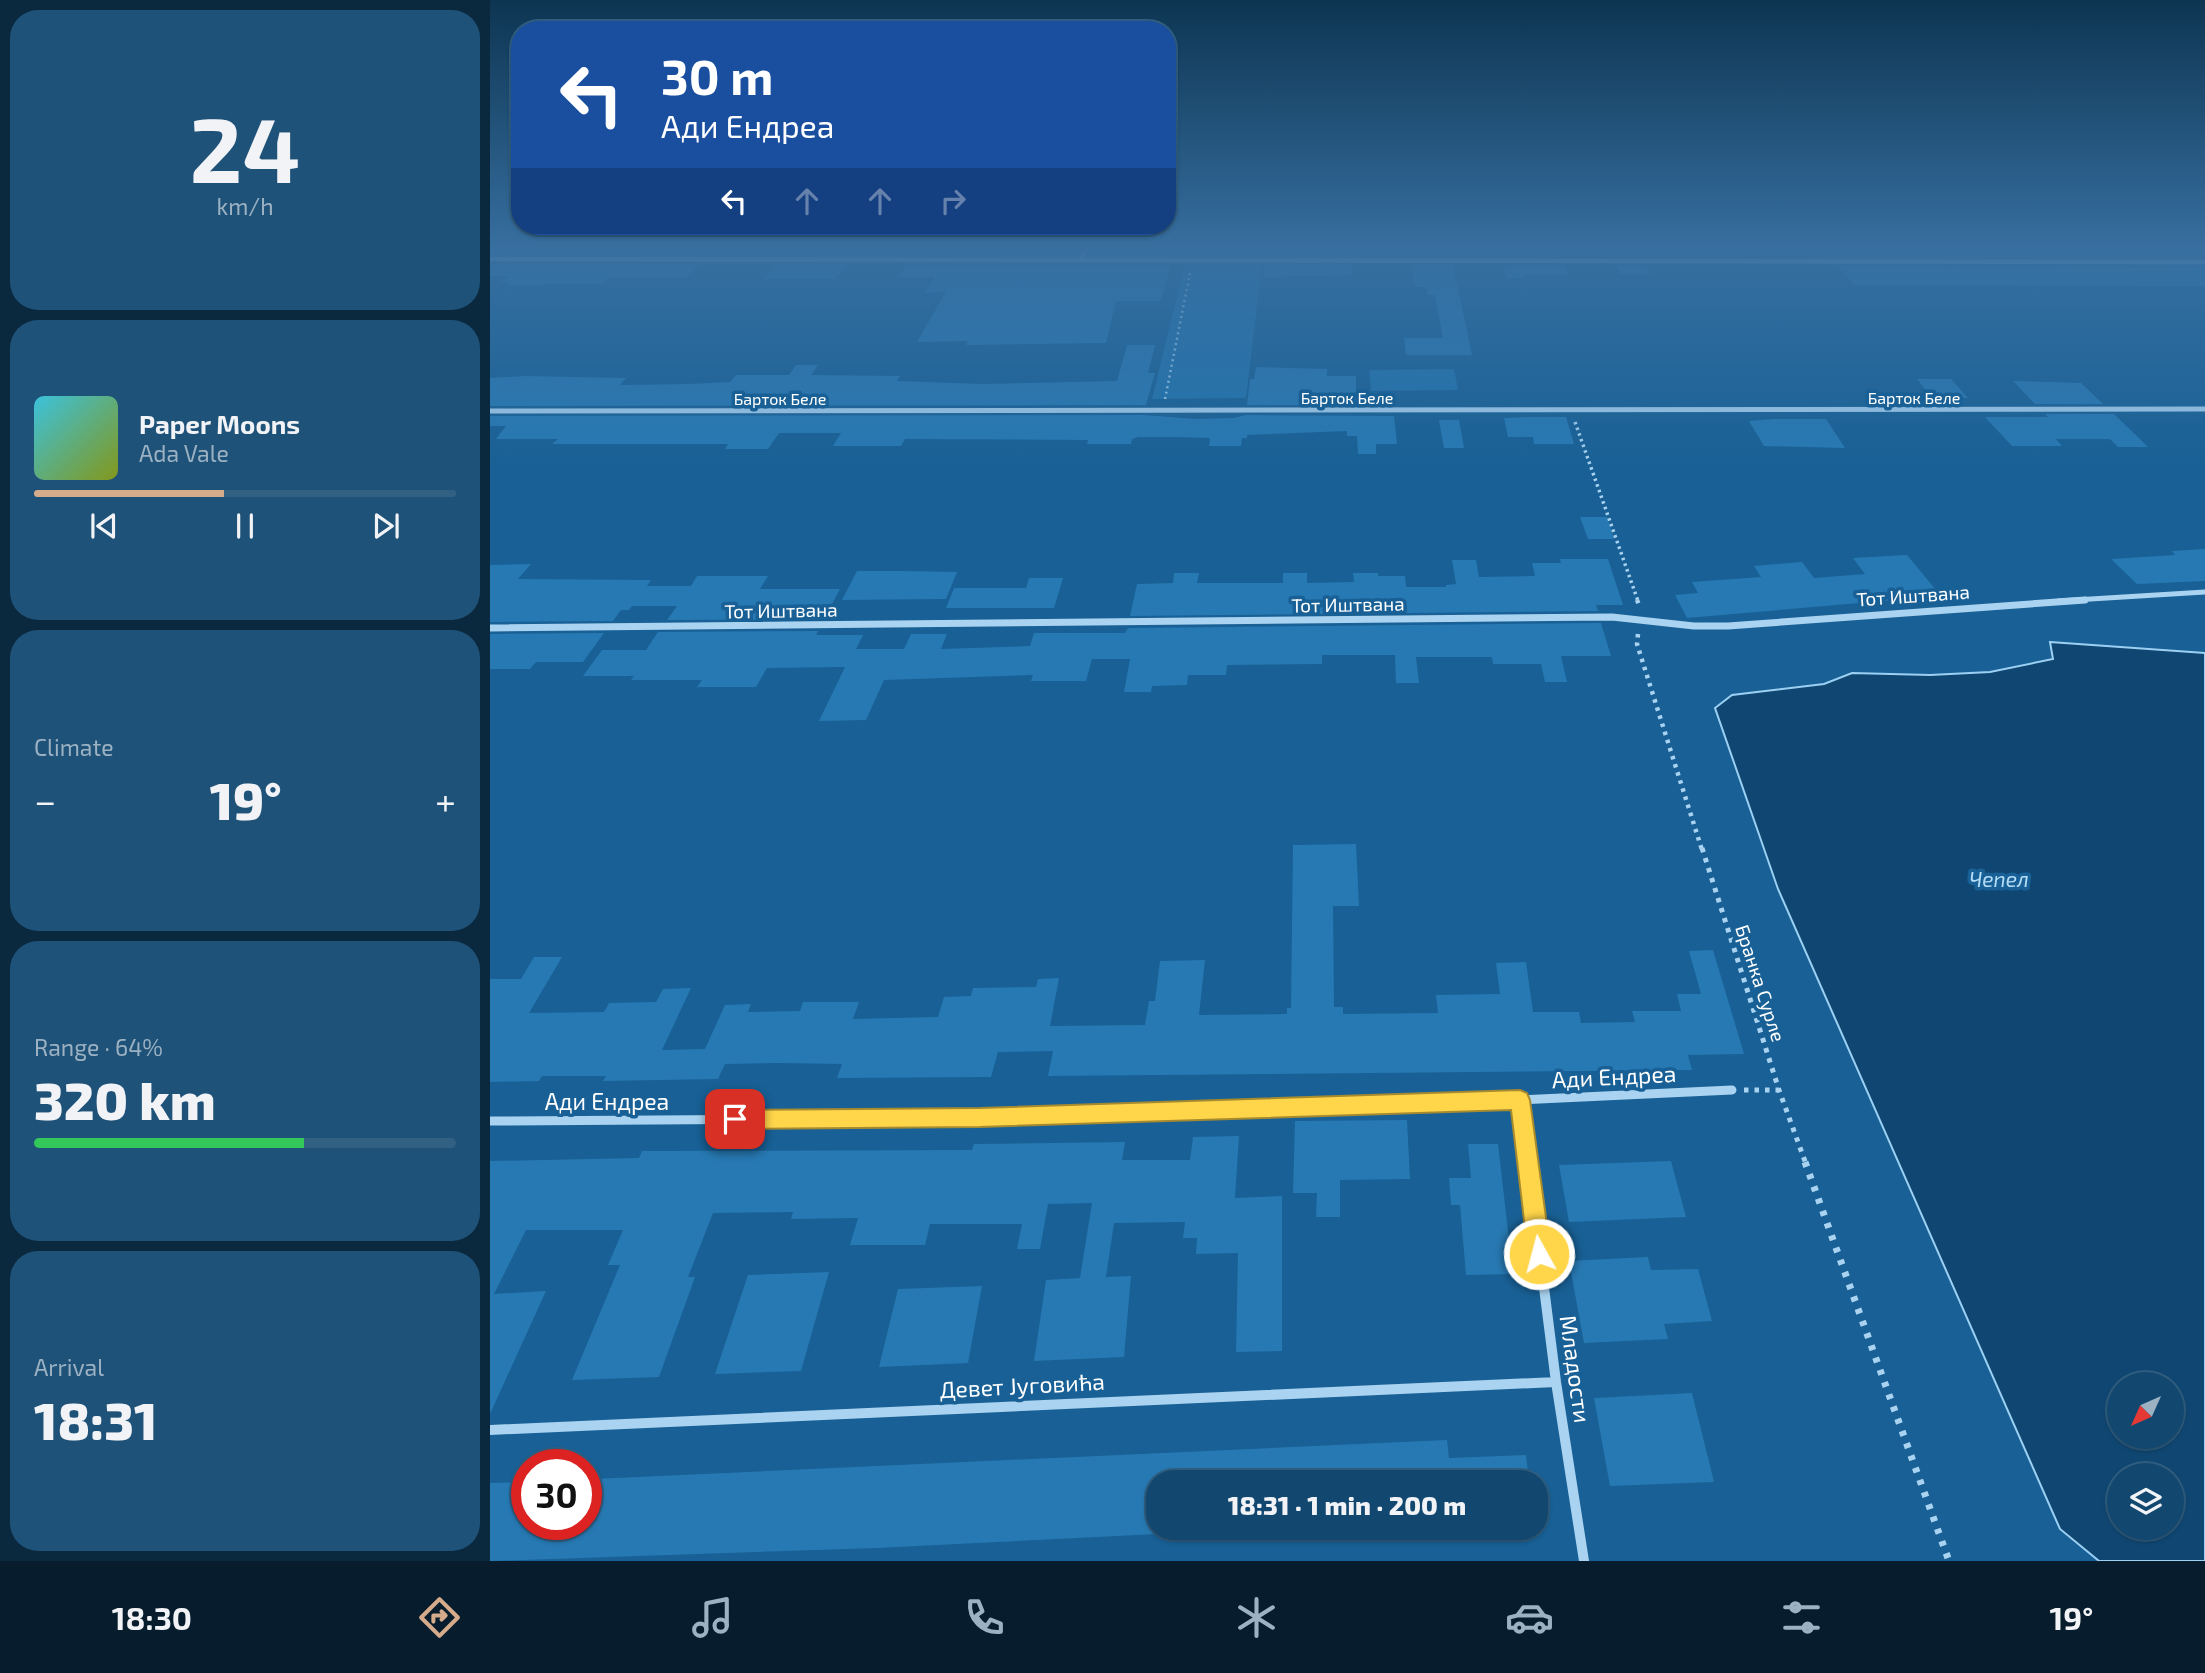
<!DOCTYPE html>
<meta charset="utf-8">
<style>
:root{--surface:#124870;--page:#1f5278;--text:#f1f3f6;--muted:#9cb2c3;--line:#316083;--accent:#d6ab8b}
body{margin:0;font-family:"Exo 2",sans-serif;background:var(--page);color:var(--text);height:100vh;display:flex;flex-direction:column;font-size:26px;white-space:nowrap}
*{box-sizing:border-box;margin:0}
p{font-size:23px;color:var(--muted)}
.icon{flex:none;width:38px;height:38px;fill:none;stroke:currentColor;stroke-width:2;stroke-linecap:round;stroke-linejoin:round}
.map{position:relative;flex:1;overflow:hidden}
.drawer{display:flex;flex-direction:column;gap:10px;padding:10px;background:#0a283e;width:490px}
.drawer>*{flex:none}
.top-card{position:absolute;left:21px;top:21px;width:665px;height:214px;border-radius:28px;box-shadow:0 2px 5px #0004,0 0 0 2px var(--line);background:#1a4fa0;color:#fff;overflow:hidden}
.needle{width:46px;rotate:225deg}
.fabs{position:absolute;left:1617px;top:1372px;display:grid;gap:14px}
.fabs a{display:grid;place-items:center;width:77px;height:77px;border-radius:50%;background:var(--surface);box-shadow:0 2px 5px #0004,0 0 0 2px var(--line);font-size:35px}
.speed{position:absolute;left:21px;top:1449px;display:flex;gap:14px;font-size:35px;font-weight:700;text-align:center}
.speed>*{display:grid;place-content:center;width:91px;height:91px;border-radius:50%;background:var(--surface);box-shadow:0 2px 5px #0004,0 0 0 2px var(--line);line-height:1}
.speed .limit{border:10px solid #d22;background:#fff;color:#111}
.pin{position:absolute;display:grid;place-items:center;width:60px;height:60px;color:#fff;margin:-30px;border-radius:14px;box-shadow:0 4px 10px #0006}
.me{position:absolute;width:77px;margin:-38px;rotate:353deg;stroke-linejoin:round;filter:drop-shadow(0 0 5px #0008)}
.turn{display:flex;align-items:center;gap:24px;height:147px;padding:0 35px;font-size:32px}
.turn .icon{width:91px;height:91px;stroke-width:2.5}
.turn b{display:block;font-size:49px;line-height:60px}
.lanes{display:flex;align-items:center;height:66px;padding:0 35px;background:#0003;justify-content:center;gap:35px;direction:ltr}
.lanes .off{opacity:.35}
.big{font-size:52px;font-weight:800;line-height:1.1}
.drawer .tile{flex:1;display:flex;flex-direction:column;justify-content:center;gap:10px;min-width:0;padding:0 24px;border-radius:28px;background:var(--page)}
.drawer .dial{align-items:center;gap:0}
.dial b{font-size:91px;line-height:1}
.song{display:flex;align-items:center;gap:21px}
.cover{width:84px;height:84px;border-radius:10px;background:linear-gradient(135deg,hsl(190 70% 55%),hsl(70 70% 35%))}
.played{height:7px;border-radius:4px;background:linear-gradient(90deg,var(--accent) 45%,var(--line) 45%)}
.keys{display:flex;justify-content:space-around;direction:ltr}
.heat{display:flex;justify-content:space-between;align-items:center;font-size:38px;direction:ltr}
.charge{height:10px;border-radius:5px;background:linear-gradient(90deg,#34c759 64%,var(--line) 0)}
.trip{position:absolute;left:656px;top:1470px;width:402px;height:70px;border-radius:28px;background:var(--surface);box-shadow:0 2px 5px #0004,0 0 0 2px var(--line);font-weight:800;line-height:70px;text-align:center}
.tabs{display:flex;height:112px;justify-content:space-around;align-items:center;background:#071d2d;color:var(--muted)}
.tabs .icon{width:49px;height:49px}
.tabs .current{color:var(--accent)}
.tabs b{font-size:32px;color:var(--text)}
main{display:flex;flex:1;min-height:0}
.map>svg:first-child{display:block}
</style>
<main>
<section class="drawer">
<div class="tile dial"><b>24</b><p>km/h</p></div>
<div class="tile">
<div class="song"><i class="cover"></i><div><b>Paper Moons</b><p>Ada Vale</p></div></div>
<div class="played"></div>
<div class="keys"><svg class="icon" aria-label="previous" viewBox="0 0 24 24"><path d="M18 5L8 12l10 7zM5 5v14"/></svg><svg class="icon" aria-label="pause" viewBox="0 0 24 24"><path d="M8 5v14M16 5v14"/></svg><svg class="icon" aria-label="next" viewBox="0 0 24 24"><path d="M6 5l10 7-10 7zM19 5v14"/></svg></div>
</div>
<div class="tile"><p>Climate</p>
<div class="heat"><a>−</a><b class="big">19°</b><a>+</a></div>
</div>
<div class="tile"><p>Range · 64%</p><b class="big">320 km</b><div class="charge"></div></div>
<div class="tile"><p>Arrival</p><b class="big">18:31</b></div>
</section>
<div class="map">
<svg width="1715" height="1561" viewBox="0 0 1715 1561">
<rect width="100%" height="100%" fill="#186095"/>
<path fill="#2074ae" d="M695,263L772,264L756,398L662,399Z
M964,369L968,390L881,391L879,370Z"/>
<path fill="#104772" stroke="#9cd0f3" stroke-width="2" fill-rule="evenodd" d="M1560,642L1715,653V1561H1609L1570,1529L1288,889L1225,708L1242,695L1334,684L1362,673L1440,675L1500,672L1563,659ZM1629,1384H1682V1437H1629ZM1629,1475H1682V1528H1629Z"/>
<path fill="#2779b3" d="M0,250H226L220,255L0,254Z
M301,250H370L366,255H296Z
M429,250H525L522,255H425Z
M606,250H686L684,255H603Z
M777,250H862V256H776Z
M920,250H960L962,256H921Z
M1010,250H1069L1071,256H1011Z
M1335,250H1715V257H1341Z
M0,264H210L196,277H120L111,284L15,285L19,282H11L20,276H0Z
M287,264H358L345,279H273Z
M417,265L545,266L681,265L671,301H626L616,343L476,345L478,341L427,342L456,292L434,293L445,277H408Z
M775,265H862V275L773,277Z
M922,265H963L982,355H916L914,338H953L945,295H938L936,287H925Z
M1014,266H1075L1078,275H1035L1036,278H1017Z
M1126,266H1156L1160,274H1130Z
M1348,266L1715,267V286L1364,285Z
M637,345H665L658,373H665L656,405L0,406V378L35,376L136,378L130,385L199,384L240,382L246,375H299L306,365H328L321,375L410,376L407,381L493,384L627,381Z
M766,367L837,369V376H866V405H757L760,379H764Z
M1427,379H1461L1478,398H1442Z
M1523,381L1591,383L1613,404H1545Z
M1555,414H1624L1658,447H1628L1620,439H1566L1572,446H1522L1495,417H1558Z
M654,415L706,419L743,418L756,415L904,416L907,444H886V454H868L867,436H857V431L757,435V438H752L751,446H719L720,438L688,437H648L642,439L641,444H597L598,440L415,439L411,446H343L351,433H289L278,449H235L238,444H62L68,439H6L16,426H0V416Z
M1038,417H1076L1084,444H1044L1043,437H1018L1014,418Z
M1283,419H1336L1355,448L1274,446L1259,421Z
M949,420H969L974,448H954Z
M1090,517H1117L1124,539H1098Z
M1715,549V581L1647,584L1621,559L1685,555L1682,551Z
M1417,555L1451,596L1197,618L1185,595L1208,593L1202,582L1271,577L1264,566L1312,562L1324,578L1375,574L1363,558Z
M1070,559H1118L1133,605H1106L1108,611L640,616L647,584L683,583L684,573H709L707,583H793V573H817V583L864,582L863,573H888V576H915L916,587H956V585L966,584L962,560H986L989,577L1045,576L1042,563H1071Z
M41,564L28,579L161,580L157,586H201L207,576H278L270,589H350L334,619L177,620L187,606H142L139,610H131L123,621L0,622V565Z
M367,571H414L467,572L456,599L352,600Z
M539,578H573L564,608H456L464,588H536Z
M1111,623L1121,656H1071L1077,682H1055L1051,664H1003L1002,657H926L929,683H906L905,655H832V664L737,665L736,675H698L697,685L662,686L661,692H634L640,659H602L596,681H541L543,675L394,680L376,720L329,721L355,667L277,668L266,687H207L212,680H141L144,676H93L112,650H156L168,632L328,631L326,635H373L366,649H414L421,634H457L451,649L540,646L544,633H635L638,628Z
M114,633L93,662H46L40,669H0V634Z
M866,844L869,906H843L844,1007H853V1014L948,1013L946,995L1010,994L1006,963L1036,962L1043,1012H1089L1091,1023L1145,1022L1142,1011H1191L1187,994H1211L1199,951L1223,950L1254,1054L1198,1055L1202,1070L558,1076L563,1051L508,1052L501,1077L347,1078L352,1064L290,1063L235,1064L228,1079L113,1081L116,1076H52L49,1081L0,1082V979H31L44,957H72L39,1013L114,1012L119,1003L166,1002L173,989L201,988L172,1050L215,1049L235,1005L261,1004L258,1012L310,1011L313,1002H369L363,1019L448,1017L454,997L481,996L483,988L546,987L548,979L569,978L560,1026L655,1025L659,1001H665L670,961L715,960L709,1015L797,1014V1008H801L803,845Z
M917,1120L920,1179L850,1180V1217H826L827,1193H803L805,1121Z
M749,1136L745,1198L792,1196V1351L746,1352L748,1253L706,1254L707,1238H693L695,1222L624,1223L616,1277L641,1276L634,1357L544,1361L556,1280L590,1278L602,1203L558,1204L550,1249H527L532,1224H440L435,1245H360L368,1218L301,1219L303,1212L223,1213L198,1277H205L169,1377L82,1380L130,1265H118L133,1230H36L4,1294L56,1291L0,1414V1161L149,1158L152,1151L482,1150L484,1144L635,1142L632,1160H700L703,1137Z
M978,1144H1008L1023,1274L976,1275L970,1205H961L959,1178H981Z
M1181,1161L1196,1217L1079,1222L1069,1165Z
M1158,1257L1161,1270L1208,1269L1222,1321L1174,1324L1178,1339L1094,1343L1079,1261Z
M339,1272L311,1371L225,1374L258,1275Z
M492,1286L478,1363L389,1367L408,1289Z
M1202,1393L1224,1482L1120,1486L1104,1398Z
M957,1440L959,1458L1036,1455L1039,1482H668V1534L387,1548L0,1561V1483L37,1482V1524H96V1497L103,1479Z"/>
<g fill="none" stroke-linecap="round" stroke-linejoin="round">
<path stroke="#a9d3f0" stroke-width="2.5" stroke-dasharray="2 3.5" stroke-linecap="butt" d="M675,399L700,273"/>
<path stroke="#a9d3f0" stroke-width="3.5" stroke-dasharray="2.5 3.5" stroke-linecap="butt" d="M1085,422L1148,601"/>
<path stroke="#a9d3f0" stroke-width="4.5" stroke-dasharray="3.5 5" stroke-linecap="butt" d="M1147,600L1149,605
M1148,634L1147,644L1212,850"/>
<path stroke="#a9d3f0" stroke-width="5" stroke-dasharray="4.5 6" stroke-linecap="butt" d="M1212,848L1289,1090L1316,1164
M1254,1090H1289"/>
<path stroke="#a9d3f0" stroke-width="7" stroke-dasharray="5 8" stroke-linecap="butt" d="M1315,1162L1459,1561"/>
<path stroke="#a9d3f0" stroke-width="4.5" d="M0,259L1715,262
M591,260L596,250"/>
<path stroke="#a9d3f0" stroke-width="5" d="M0,411L1715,409
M1568,601L1715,592"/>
<path stroke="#a9d3f0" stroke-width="7" d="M0,628L1122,617L1204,626H1238L1595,600"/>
<path stroke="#a9d3f0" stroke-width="9" d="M1030,1100L1038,1164
M0,1121L490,1118L1030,1100L1242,1090"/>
<path stroke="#a9d3f0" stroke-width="10" d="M1038,1162L1066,1382L1094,1561
M0,1430L1066,1382"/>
</g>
<linearGradient id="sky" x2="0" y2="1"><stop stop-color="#0d3552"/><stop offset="0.53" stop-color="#376fa0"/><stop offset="1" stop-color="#376fa0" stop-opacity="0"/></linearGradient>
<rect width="1715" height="468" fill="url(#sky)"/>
<path fill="#ffd54a" stroke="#a68a30" stroke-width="2" d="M1030,1090L1037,1093L1040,1100L1061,1254L1057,1262L1049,1265L1041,1262L1038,1254L1021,1110L490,1127L245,1129L238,1126L235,1119L238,1113L245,1110L490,1108Z"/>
<g text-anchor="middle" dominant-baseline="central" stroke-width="7" stroke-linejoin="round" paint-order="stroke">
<g font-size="16" fill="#fff" stroke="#186095">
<text x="857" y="397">Барток Беле</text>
<text x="1424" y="397">Барток Беле</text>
<text x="290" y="398">Барток Беле</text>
</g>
<g font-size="19" fill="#fff" stroke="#186095">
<text transform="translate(1423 595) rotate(-4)">Тот Иштвана</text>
<text transform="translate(858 604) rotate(-1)">Тот Иштвана</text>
<text transform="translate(291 610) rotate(-1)">Тот Иштвана</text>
<text transform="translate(1271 983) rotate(72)">Бранка Сурле</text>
</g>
<g font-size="21" font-style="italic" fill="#b5ddf7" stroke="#186095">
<text x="1509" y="878">Чепел</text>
</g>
<g font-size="23" fill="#fff" stroke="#186095">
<text transform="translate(1124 1076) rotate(-3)">Ади Ендреа</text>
<text x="117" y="1101">Ади Ендреа</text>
<text transform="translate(1086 1369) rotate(82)">Младости</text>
<text transform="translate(532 1385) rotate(-3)">Девет Југовића</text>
</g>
</g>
</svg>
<div class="fabs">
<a><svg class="needle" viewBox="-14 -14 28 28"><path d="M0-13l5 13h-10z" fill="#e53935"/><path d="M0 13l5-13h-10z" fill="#9cb2c3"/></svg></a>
<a><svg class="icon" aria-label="layers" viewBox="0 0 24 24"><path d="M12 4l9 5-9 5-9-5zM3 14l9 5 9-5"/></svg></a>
</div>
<div class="speed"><div class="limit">30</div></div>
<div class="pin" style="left:245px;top:1119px;background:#d93025"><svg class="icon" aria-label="arrive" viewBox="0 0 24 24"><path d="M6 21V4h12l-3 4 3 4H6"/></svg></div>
<svg class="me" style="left:1049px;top:1254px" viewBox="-20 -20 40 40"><circle r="17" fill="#ffd54a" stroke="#fff" stroke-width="3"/><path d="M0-11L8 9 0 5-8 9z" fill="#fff"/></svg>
<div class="trip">18:31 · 1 min · 200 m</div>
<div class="top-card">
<div class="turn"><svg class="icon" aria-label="left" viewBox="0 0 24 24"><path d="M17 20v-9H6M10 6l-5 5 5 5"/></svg><div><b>30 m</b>Ади Ендреа</div></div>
<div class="lanes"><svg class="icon" aria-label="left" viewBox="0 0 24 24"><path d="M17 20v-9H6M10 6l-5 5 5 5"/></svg><svg class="icon off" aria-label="ahead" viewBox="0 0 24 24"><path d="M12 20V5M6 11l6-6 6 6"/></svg><svg class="icon off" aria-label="ahead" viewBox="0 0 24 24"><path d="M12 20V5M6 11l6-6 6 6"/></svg><svg class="icon off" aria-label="right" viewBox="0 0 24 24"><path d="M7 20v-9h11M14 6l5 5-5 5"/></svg></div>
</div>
</div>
</main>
<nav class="tabs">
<b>18:30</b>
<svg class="icon current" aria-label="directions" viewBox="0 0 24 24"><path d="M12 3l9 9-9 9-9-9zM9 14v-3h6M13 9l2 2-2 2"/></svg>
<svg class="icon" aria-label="music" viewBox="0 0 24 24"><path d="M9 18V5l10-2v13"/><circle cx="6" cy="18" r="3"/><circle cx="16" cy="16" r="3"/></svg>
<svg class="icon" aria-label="phone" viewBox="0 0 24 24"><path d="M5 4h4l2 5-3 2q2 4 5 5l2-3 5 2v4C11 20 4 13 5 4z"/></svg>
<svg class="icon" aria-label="climate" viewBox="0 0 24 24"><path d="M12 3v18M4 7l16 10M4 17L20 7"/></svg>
<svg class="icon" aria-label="car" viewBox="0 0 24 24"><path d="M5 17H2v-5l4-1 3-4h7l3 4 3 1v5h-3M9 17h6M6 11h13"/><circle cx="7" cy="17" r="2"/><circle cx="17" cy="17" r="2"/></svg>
<svg class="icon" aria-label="filters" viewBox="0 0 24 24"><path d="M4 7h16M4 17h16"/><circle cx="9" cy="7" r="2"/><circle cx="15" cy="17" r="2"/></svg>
<b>19°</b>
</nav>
